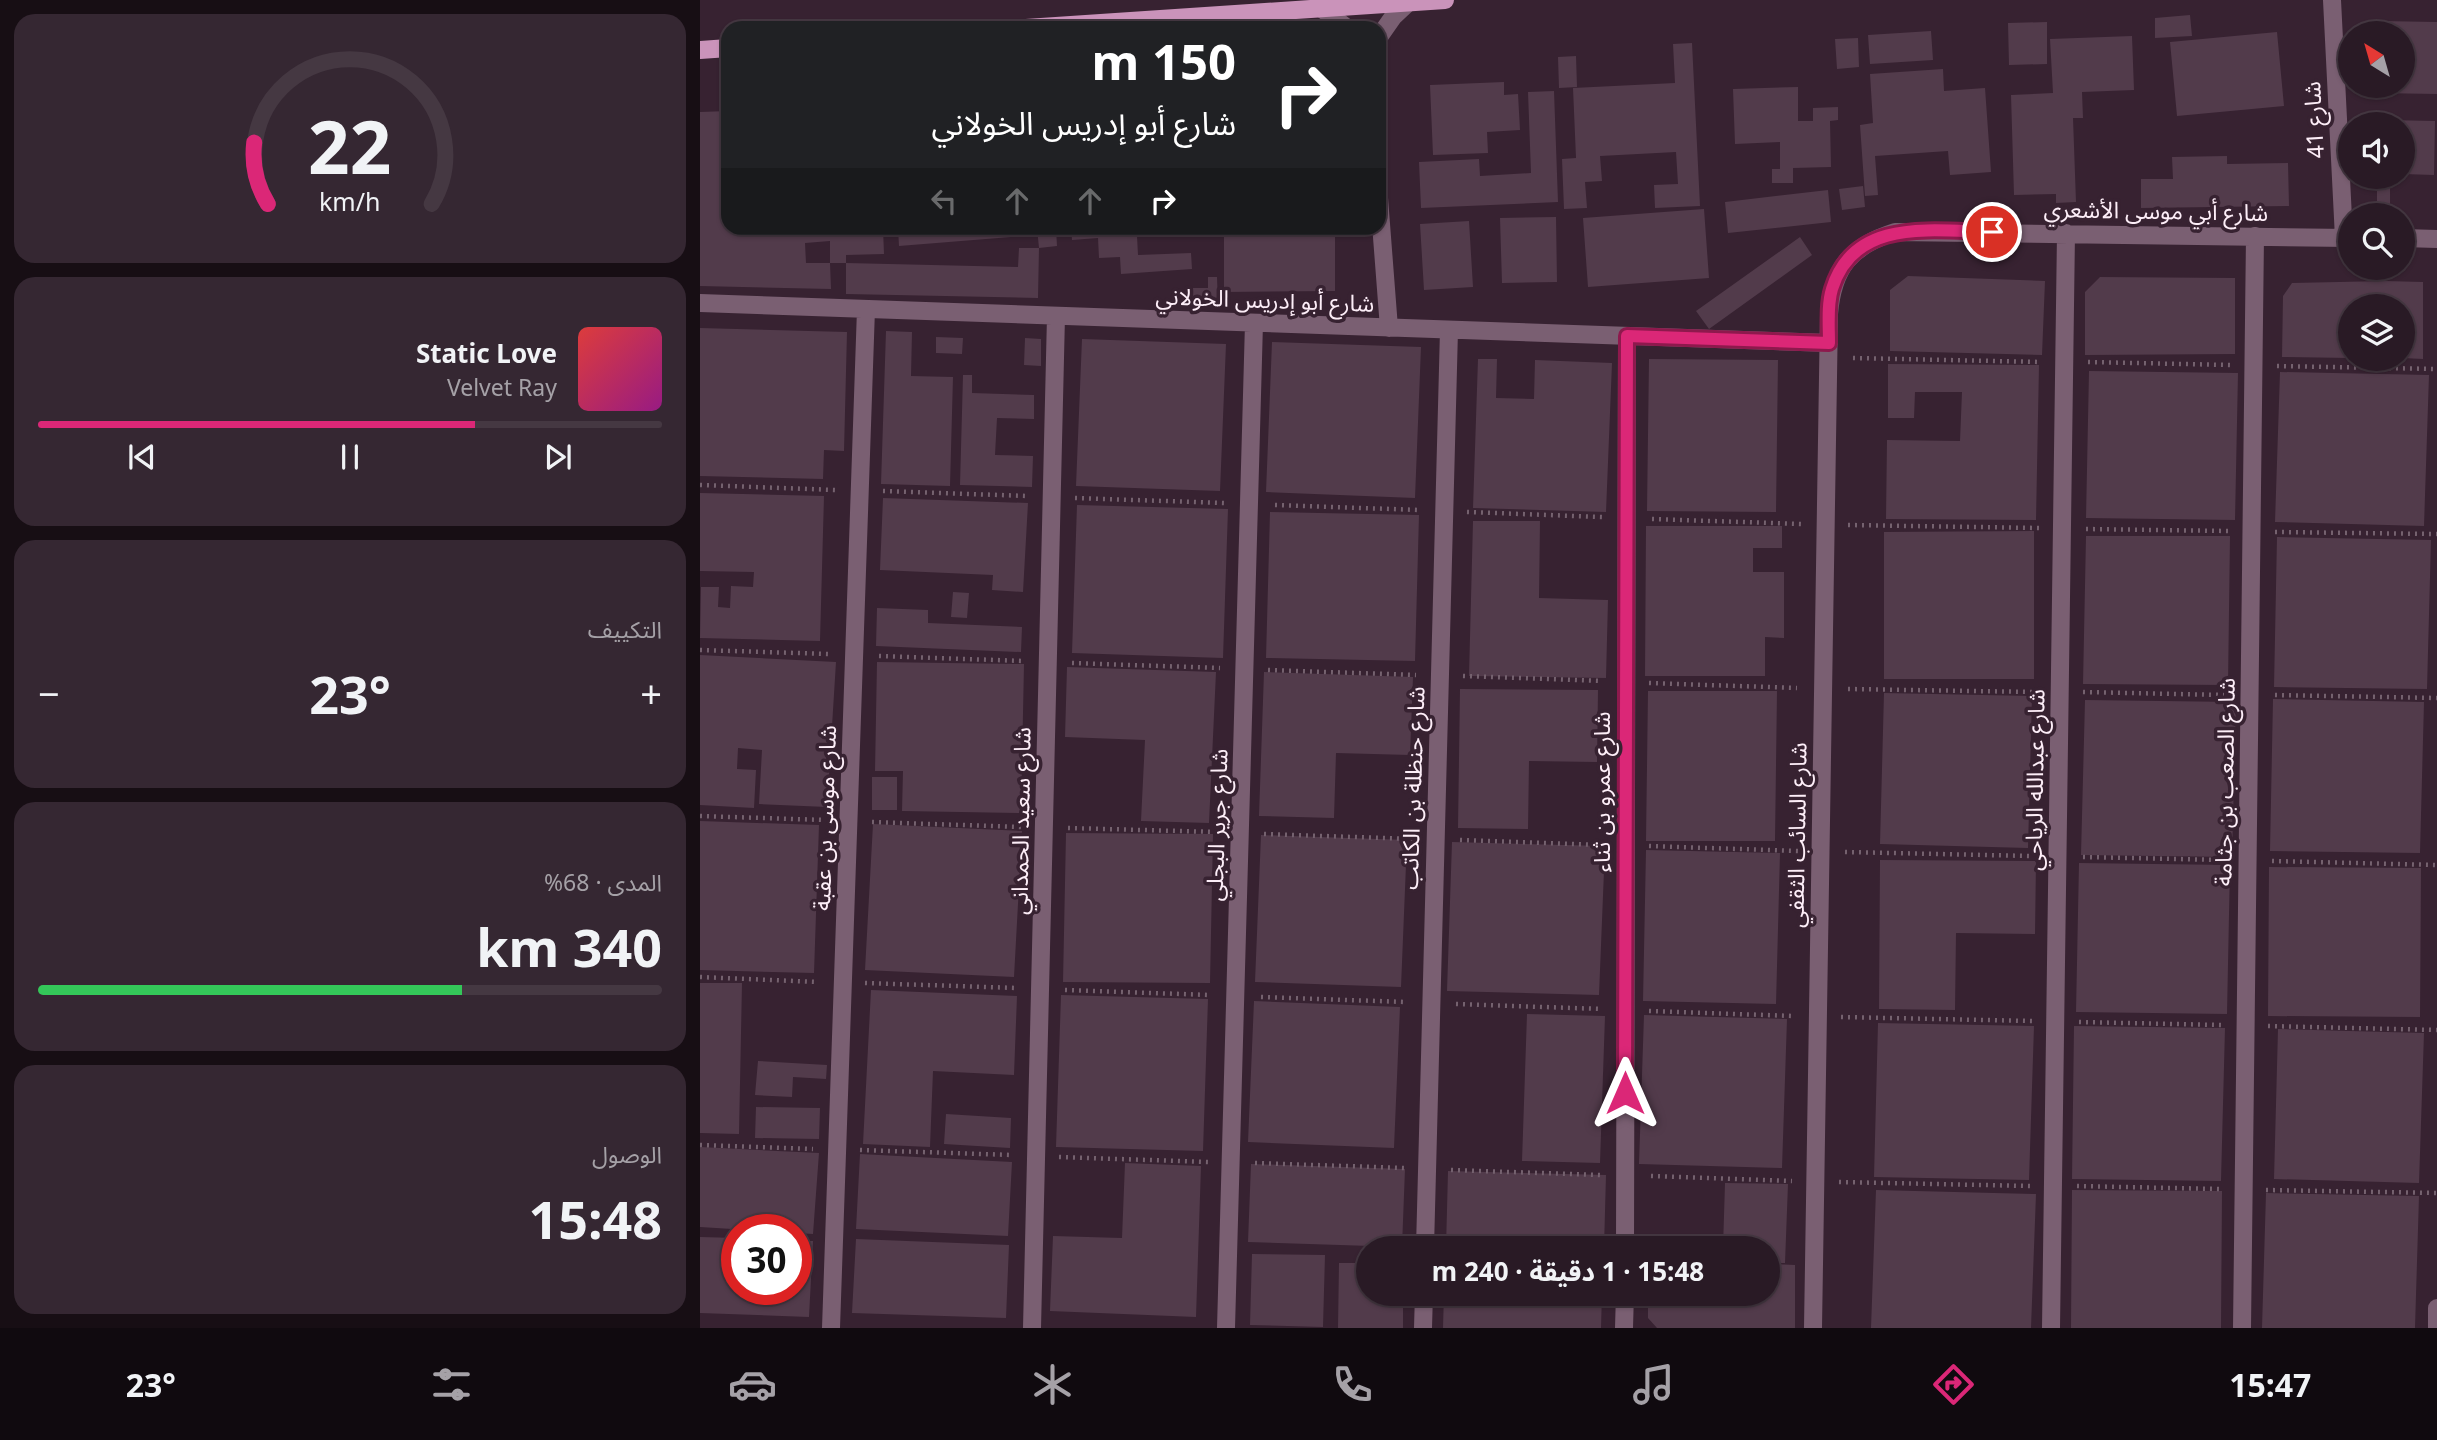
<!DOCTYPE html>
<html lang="ar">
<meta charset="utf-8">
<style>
:root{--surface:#291a25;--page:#352732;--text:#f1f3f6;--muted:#a5a1a7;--line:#453842;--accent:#db2777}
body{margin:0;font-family:"Noto Sans","Noto Sans Arabic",sans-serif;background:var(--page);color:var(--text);direction:rtl;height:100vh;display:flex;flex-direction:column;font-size:26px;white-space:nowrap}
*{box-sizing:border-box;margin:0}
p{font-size:23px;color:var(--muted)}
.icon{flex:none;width:38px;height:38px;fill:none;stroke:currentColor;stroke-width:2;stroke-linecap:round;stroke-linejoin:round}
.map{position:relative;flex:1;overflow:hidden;direction:ltr}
.panel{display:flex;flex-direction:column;gap:14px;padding:14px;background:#170e14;width:700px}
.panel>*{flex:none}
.hud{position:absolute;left:21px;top:21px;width:665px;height:214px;border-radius:21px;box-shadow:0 2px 5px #0004,0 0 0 2px var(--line);direction:rtl;background:#202124;color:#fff;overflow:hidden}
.needle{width:46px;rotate:323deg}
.controls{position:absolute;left:1638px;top:21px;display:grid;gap:14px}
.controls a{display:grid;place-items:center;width:77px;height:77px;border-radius:50%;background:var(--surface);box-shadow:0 2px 5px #0004,0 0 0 2px var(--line);font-size:35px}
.speed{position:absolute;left:21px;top:1214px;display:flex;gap:14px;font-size:35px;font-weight:700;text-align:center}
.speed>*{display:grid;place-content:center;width:91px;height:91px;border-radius:50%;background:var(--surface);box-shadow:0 2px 5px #0004,0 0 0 2px var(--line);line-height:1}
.speed .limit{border:10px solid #d22;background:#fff;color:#111}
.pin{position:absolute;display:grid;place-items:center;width:60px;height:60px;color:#fff;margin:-30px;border:4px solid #fff;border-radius:50%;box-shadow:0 2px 7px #0007}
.me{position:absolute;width:77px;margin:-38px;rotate:0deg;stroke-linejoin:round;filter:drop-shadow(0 0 5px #0008)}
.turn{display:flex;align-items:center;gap:24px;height:147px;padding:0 35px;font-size:32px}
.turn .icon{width:91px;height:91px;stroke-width:2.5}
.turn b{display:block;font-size:49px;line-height:60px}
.lanes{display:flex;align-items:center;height:66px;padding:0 35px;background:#0003;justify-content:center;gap:35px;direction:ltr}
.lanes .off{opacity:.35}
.big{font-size:52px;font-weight:700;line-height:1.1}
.panel .card{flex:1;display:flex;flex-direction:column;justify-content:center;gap:10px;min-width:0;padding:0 24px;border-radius:21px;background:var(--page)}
.panel .dial{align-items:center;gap:0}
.dial svg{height:182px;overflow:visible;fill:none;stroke:var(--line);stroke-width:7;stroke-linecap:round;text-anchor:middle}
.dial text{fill:var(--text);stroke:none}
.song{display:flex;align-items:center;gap:21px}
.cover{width:84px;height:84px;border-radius:10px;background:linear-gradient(135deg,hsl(0 70% 55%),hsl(310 70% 35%))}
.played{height:7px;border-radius:4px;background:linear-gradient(90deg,var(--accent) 70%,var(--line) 70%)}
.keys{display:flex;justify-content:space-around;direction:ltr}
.heat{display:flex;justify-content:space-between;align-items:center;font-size:38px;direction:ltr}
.charge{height:10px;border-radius:5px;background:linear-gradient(90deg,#34c759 68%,var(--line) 0)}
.trip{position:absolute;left:656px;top:1236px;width:424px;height:70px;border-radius:35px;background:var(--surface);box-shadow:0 2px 5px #0004,0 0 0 2px var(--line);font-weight:700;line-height:70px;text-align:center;direction:rtl}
.menu{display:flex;height:112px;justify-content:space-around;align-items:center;background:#100a0f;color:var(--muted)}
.menu .icon{width:49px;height:49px}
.menu .active{color:var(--accent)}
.menu b{font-size:32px;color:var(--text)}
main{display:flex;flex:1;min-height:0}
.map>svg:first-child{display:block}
</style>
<main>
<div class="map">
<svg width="1737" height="1328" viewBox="0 0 1737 1328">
<rect width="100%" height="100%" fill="#372231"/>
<path fill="#523b4b" d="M1490,15L1492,36L1455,38V18Z
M1679,21L1737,22V94L1677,93V86H1703V33H1678Z
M1347,22V64L1309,65L1308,23Z
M1231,31L1233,60L1170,64L1168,35Z
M1577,32L1584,106L1477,116L1470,42Z
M1432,36L1434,90L1382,92L1383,118H1373L1376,202L1356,203V194L1314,195L1311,95L1353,93L1350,39Z
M1158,38L1159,67L1137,69L1135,39Z
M992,43L1000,206L955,208L954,185L978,184L976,152L900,156L902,181L885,182L887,208L864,209L862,159L876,158L873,88L975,83L973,44Z
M876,56L877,87L859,88L858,57Z
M1243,69L1244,91L1285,88L1291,172L1250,175L1248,151L1175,156L1178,195L1165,196L1160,125L1173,123L1170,74Z
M804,82V95L818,94L820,130L787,132L788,153L733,155L730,85Z
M1098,87V121H1113V108L1138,107V120L1130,121L1131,167L1093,168V183H1072V169H1080V142L1035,144L1033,89Z
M854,91L858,202L721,208L719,162L779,159L780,176L831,173L828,92Z
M28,111V228H183L184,254L146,255V263L318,267L319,248H339L338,298L146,294V263H130V241L105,243L106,263H130L131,289L0,286V112Z
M1688,120L1735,121L1734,175L1703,174V124H1688Z
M1527,156V164L1588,163L1589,206L1441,208V179H1473L1472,157Z
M1677,177H1690V204L1677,203Z
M1163,186L1165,207L1142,210L1139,189Z
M1128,190L1131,222L1028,233L1025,202Z
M1004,209L1009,278L888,287L883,218Z
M856,217L857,282L802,283L800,218Z
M769,221L773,287L724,290L720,224Z
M198,228H310L311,237L199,246Z
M337,228H356L357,246L339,248Z
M371,228H502L503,233L437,236L438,255L491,253L492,269L421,274L420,257L399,258L398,238L372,240Z
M524,228H635V291L524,292Z
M1100,237L1112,255L1009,329L996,311Z
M1208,276L1345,281L1342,355L1190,351V290Z
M508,277H517L518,306L488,307L487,288H508Z
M1400,277L1535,278V354L1385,355V292Z
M1685,281L1723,282V359L1703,358V306H1650V358L1582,357L1583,296L1592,283Z
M0,328L147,332L144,451L124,450L123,479L0,476Z
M186,331L212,332L211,376L253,377L250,486L181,484Z
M236,337L263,338L262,354L236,353Z
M325,338L341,339V366L324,365Z
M382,339L526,344L520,491L376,486Z
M572,342L721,347L715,498L566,492Z
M778,359H797L796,398L834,399L835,360L912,363L906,512L773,508Z
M949,359L1078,360L1076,512L947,511Z
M1188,364L1339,365L1336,520L1186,519L1187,440L1260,441L1262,392H1215L1214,418H1188Z
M1389,371L1538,373L1535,520L1386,518Z
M1580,372L1729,375L1724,526L1575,522Z
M263,375H272V393L334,395V419L297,418L295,455L333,456L332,487L260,485Z
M0,493L124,496L120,641L0,638L1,587H19L18,607L30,608L31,586L53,587L54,572L0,571Z
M183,498L328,503L323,592L292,590L293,575L180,570Z
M377,505L528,509L523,658L372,653Z
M570,512L719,515L715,661L566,658Z
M773,521H840L839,598L908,600L906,678L769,676Z
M946,526H1082V548H1053V572H1084V638L1065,637V676H945Z
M1334,531V679H1184V532Z
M1386,536H1530L1528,685L1383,684Z
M1577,537L1731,540L1727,689L1574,687Z
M253,592L269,593L267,618L251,617Z
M177,608L228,610V623L322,627L321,652L176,646Z
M0,655L136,662L127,807L59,804L62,750L38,748L37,769L56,770L54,808L0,805Z
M177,662L324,664L321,813L202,811L203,771H175Z
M367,667L516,672L509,823L441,821L445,740L365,737Z
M564,672L713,677L710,755L636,753L634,818L559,816Z
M760,689L898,690L897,762L829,761L828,829L758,828Z
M948,691H1077L1075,841H946Z
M1184,693L1332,696L1328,848L1180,844Z
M1573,699L1724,702L1720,853L1570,851Z
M1385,700L1536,702L1532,857L1381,855Z
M172,777H197V810H172Z
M0,821L119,825L114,973L0,970Z
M173,824L322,831L314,977L165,970Z
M366,833L513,834L510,983L363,982Z
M561,835L707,840L701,987L555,982Z
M752,842L905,846L899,995L747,991Z
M946,850L1080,853L1076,1004L943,1001Z
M1180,860L1336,861L1335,934L1256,933L1255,1010L1179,1009Z
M1379,863L1530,865L1527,1014L1376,1012Z
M1569,867L1721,868L1720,1017L1568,1016Z
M0,983H42L39,1134L0,1133Z
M171,990L317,996L314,1075L233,1071L230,1147L163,1144Z
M361,995L508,999L503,1151L356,1147Z
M554,1001L700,1007L694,1148L548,1142Z
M827,1014L905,1016L900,1163L822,1161Z
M944,1015L1087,1019L1082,1168L939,1164Z
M1178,1023L1334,1026L1329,1180L1174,1177Z
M1374,1026L1525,1028L1521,1181L1372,1179Z
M1578,1029L1724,1033L1719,1183L1574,1179Z
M58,1061L127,1065L126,1079L93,1077L92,1097L55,1095Z
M56,1107L120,1108L119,1139L55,1138Z
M246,1114L311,1118L310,1148L244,1144Z
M0,1147L119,1153L113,1234L0,1227Z
M160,1154L312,1162L308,1236L156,1229Z
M425,1163L501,1166L496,1317L350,1311L353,1236L422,1238Z
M551,1164L705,1169L702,1247L548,1242Z
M748,1171L906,1175L904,1248H746Z
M1025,1183L1088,1184L1085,1263H1068V1248H1023Z
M1176,1190L1336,1194L1331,1328H1171Z
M1372,1190L1522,1191L1521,1328H1371Z
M1566,1193L1719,1196L1715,1328H1562Z
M0,1237L37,1238V1290H96V1241H113L109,1317L0,1313Z
M156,1239L309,1245L306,1318L152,1313Z
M552,1254L625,1255L623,1327L550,1325Z
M639,1263H668V1293H703V1328H638Z
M1068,1264L1095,1265V1328H957L948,1318V1293H1068Z
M744,1293H902L901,1328H743Z"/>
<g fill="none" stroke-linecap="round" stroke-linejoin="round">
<path stroke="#75626f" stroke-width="4.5" stroke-dasharray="2 5" stroke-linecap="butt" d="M1153,358L1341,362
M1388,362L1530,365
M1577,366L1737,369
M0,485L136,490
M183,491L328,496
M375,498L524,503
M575,505L720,510
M767,512L902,517
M952,519L1101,524
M1148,525L1339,528
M1386,529L1528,531
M1575,532L1737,534
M0,650L129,654
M179,656L324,661
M372,663L520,668
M568,670L716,675
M763,676L902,681
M949,683L1097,688
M1148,689L1335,692
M1383,692L1524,695
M1575,695L1737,698
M0,816L125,820
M172,822L321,827
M368,828L517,832
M564,834L713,839
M760,840L902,845
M949,846L1098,851
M1145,852L1332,856
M1383,857L1524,860
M1572,861L1737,865
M0,977L118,982
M165,983L317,988
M365,990L510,995
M561,997L706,1002
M756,1004L902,1009
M949,1011L1094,1016
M1141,1017L1332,1021
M1379,1022L1521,1025
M1568,1026L1737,1030
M0,1145L113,1149
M160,1150L312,1155
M359,1157L508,1162
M555,1163L704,1168
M751,1170L900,1175
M951,1176L1092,1181
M1139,1182L1330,1186
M1377,1186L1519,1189
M1566,1190L1737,1193"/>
<path stroke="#7a5f72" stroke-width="18" d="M1632,0L1644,238
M621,8L647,28
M679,37L693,17L709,2
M679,198L689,328
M1703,238L1737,239
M0,303L1129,343
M725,1248L749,330
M925,1248L927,336
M131,1328L166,309
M332,1328L356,316
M526,1328L554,323
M723,1328L724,1293
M924,1328L925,1293
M1113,1328L1129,314C1133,267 1151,246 1195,232L1650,238
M1351,1328L1366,233
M1542,1328L1555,236
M1737,1328V1308"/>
<path stroke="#ca93ba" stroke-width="18" d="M326,28L745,0
M0,50L28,48"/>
</g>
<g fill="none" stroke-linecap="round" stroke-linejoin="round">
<g stroke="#8e194d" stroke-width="18">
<path id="route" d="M925,1093L927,336L1129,343C1129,326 1127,305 1132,289C1154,217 1233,231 1292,232"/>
</g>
<use href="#route" stroke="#db2777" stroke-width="12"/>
</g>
<g text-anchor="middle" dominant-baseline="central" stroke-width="7" stroke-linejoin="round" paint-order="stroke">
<g font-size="23" fill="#fdeef8" stroke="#372231">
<text transform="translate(1613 120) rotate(-93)">شارع 41</text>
<text transform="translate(1456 210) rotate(1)">شارع أبي موسى الأشعري</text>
<text transform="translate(565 299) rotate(2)">شارع أبو إدريس الخولاني</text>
<text transform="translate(1334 780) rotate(-89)">شارع عبدالله الرياحي</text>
<text transform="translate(1524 782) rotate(-89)">شارع الصعب بن جثامة</text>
<text transform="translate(712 788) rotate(-88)">شارع حنظلة بن الكاتب</text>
<text transform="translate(901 792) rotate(-90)">شارع عمرو بن ثناء</text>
<text transform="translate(124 818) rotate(-88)">شارع موسى بن عقبة</text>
<text transform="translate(320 821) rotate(-89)">شارع سعيد الحمداني</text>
<text transform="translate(516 825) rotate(-88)">شارع جرير البجلي</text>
<text transform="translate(1096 835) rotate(-89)">شارع السائب الثقفي</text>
</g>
</g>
</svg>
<div class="controls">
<a><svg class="needle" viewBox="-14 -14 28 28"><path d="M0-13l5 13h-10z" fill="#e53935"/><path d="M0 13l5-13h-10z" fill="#a5a1a7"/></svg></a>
<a><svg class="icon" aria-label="sound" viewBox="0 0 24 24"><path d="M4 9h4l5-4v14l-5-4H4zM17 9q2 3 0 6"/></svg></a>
<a><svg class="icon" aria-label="search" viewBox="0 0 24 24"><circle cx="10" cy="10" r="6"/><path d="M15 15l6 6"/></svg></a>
<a><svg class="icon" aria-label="layers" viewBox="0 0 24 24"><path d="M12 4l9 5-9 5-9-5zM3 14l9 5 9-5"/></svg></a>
</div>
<div class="speed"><div class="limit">30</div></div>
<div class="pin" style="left:1292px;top:232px;background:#d93025"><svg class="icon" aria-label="arrive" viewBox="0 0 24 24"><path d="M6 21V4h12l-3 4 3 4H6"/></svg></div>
<svg class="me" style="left:925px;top:1093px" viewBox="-20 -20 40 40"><path d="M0-17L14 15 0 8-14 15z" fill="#db2777" stroke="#fff" stroke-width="4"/></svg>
<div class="trip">15:48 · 1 دقيقة · 240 m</div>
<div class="hud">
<div class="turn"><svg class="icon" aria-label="right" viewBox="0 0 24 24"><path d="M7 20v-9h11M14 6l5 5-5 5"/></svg><div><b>150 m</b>شارع أبو إدريس الخولاني</div></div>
<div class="lanes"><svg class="icon off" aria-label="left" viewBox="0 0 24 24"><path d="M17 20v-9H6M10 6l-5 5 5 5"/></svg><svg class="icon off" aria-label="ahead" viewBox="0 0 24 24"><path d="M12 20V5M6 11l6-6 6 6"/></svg><svg class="icon off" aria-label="ahead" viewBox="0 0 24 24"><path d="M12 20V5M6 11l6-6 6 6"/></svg><svg class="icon" aria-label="right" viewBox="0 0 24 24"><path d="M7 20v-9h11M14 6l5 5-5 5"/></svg></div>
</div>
</div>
<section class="panel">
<div class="card dial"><svg viewBox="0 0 100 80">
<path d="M14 69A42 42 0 1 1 86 69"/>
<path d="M14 69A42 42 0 0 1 8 42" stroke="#db2777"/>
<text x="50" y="56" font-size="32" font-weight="700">22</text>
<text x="50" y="72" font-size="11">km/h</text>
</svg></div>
<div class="card">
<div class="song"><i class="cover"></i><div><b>Static Love</b><p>Velvet Ray</p></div></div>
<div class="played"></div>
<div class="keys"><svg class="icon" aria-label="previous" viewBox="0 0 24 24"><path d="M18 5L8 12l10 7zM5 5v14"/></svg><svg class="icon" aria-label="pause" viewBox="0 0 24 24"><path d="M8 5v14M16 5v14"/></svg><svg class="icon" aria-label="next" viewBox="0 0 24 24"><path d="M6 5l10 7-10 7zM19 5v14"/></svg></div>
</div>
<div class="card"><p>التكييف</p>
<div class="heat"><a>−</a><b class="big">23°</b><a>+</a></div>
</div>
<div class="card"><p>المدى · 68%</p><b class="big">340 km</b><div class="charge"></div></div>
<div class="card"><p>الوصول</p><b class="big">15:48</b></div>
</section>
</main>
<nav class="menu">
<b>15:47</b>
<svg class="icon active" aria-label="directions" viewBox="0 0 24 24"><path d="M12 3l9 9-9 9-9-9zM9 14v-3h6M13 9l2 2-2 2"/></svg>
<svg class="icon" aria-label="music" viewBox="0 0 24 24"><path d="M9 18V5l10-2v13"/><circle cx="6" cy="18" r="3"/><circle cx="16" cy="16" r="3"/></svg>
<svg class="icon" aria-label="phone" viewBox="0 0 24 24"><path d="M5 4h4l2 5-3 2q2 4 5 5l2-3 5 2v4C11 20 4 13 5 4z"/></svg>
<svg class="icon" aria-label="climate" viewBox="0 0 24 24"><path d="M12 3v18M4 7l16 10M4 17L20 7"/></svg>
<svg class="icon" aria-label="car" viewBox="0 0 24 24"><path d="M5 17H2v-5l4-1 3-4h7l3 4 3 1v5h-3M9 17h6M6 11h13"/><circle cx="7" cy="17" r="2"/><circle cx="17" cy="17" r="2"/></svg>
<svg class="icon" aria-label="filters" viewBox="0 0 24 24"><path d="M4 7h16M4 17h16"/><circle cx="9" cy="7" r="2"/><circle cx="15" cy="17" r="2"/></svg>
<b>23°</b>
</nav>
